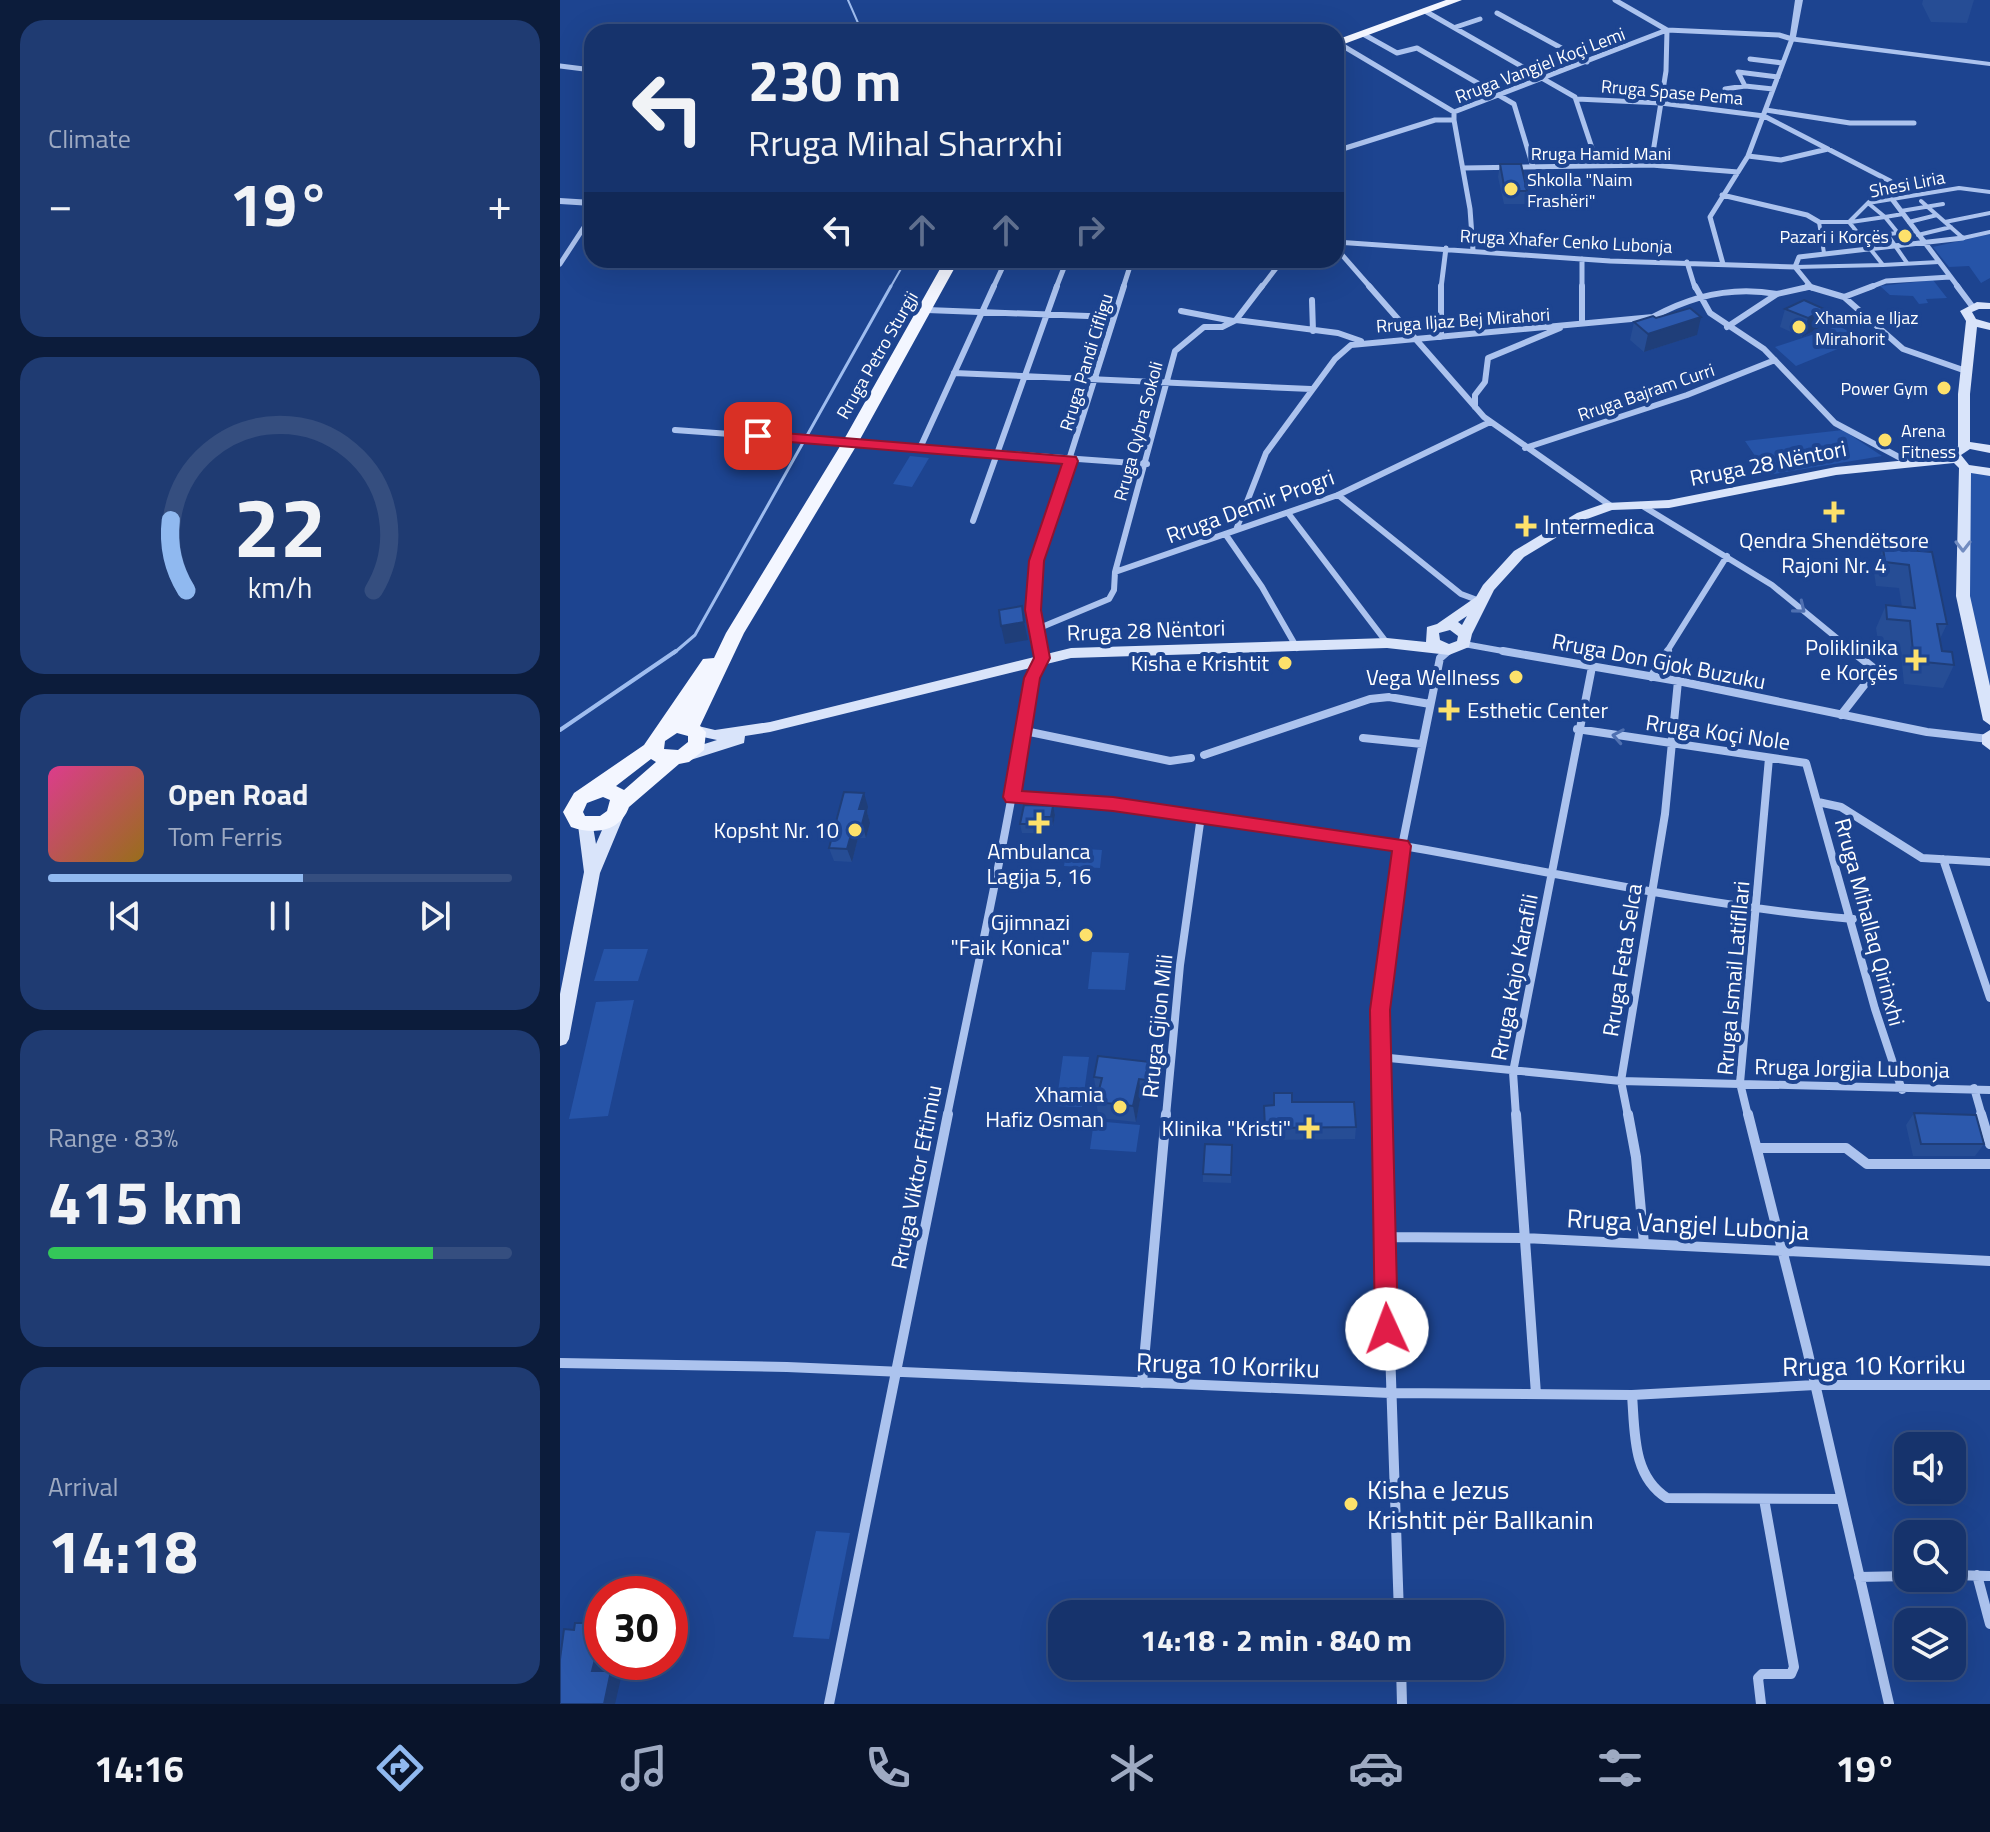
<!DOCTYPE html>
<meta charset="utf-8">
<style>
:root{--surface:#16336c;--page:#1f3b72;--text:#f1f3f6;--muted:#9eaac2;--line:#354e7f;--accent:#90b9f0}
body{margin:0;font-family:"Titillium Web",sans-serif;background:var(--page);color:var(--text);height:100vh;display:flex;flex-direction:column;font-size:30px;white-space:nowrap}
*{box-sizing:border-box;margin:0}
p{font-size:26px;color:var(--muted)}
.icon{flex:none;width:44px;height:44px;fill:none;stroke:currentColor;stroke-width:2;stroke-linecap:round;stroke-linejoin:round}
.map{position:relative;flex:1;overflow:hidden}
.sheet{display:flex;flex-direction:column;gap:20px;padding:20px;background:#0c1c3b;width:560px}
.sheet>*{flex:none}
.guide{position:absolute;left:24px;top:24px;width:760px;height:244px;border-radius:24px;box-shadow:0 8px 32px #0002,0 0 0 2px var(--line);background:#16336c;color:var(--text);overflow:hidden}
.tools{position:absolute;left:1334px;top:1432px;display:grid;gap:16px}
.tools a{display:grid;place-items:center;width:72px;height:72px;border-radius:16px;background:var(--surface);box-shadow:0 8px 32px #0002,0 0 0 2px var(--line);font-size:40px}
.speed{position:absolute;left:24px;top:1576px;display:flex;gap:16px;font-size:40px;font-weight:700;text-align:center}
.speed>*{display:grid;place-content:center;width:104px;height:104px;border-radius:50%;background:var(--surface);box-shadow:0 8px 32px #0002,0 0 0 2px var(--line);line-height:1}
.speed .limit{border:12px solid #d22;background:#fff;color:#111}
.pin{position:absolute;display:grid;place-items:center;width:68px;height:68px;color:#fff;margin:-34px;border-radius:16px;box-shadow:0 4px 12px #0006}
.me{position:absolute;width:88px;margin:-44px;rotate:358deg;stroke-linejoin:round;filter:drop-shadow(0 0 6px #0008)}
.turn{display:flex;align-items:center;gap:28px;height:168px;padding:0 32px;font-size:36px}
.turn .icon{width:104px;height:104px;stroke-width:2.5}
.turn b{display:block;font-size:56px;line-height:68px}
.lanes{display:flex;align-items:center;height:76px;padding:0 32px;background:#0003;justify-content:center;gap:40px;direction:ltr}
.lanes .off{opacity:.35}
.big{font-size:60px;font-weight:700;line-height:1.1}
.sheet .tile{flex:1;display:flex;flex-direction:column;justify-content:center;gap:12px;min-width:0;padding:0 28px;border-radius:24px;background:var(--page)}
.sheet .dial{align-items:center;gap:0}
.dial svg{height:208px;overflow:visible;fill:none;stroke:var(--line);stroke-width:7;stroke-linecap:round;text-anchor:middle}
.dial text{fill:var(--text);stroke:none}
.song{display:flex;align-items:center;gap:24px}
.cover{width:96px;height:96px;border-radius:12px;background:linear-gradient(135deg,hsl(330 70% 55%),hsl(40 70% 35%))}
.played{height:8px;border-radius:4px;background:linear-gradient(90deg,var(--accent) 55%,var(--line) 55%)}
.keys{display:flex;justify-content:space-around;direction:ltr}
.heat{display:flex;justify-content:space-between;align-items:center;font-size:44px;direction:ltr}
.charge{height:12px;border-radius:6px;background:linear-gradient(90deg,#34c759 83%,var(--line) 0)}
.trip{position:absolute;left:488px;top:1600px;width:456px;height:80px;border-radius:24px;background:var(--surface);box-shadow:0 8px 32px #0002,0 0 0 2px var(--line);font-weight:700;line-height:80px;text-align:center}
.tab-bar{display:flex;height:128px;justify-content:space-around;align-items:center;background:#09142b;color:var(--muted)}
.tab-bar .icon{width:56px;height:56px}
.tab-bar .on{color:var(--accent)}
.tab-bar b{font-size:36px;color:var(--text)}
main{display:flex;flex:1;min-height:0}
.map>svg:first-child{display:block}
</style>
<main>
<section class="sheet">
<div class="tile"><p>Climate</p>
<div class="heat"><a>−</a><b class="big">19°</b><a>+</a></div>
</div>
<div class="tile dial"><svg viewBox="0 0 100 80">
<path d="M14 69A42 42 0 1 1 86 69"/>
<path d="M14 69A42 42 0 0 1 8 42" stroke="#90b9f0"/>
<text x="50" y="56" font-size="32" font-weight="700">22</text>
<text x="50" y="72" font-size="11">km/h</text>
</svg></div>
<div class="tile">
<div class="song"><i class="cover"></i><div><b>Open Road</b><p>Tom Ferris</p></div></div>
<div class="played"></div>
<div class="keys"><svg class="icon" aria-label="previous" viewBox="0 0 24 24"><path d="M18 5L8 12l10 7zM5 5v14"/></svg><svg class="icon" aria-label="pause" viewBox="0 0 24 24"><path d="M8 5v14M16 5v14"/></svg><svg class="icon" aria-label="next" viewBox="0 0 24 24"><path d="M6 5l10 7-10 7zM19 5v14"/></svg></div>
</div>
<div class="tile"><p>Range · 83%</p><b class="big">415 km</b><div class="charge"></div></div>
<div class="tile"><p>Arrival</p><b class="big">14:18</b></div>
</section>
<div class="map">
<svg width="1430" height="1704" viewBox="0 0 1430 1704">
<rect width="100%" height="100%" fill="#1d4490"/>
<path fill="#2654a8" d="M1430,234V278L1421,283L1409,266L1389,267L1373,247Z
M1373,280L1387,298L1366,299L1368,303L1359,304L1353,296L1330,295L1320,286Z
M1279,326L1302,339L1236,366L1215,347Z
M1283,430L1322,456L1208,475L1185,441Z
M350,456L369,458L352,487L333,484Z
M1406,470L1430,474V711L1408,621Z
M507,848L542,850L540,868L504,866Z
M44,949H88L78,981H34Z
M532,952L569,953L565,990L528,989Z
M74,1000L48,1116L9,1119L36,1002Z
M503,1056L529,1057L522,1107L496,1106Z
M534,1121L580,1125L576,1152L530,1149Z
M256,1531L290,1533L269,1639L233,1637Z"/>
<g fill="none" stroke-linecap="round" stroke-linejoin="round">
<path stroke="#9fbdef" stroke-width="2" d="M288,0L302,32
M330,288L346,260"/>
<path stroke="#9fbdef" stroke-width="3" d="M114,653L135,635L331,286"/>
<path stroke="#9fbdef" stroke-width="4" d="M0,730L116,651"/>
<path stroke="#acc3ee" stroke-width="4" d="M1361,201L1403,238L1430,232
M1341,211L1383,204
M1343,214L1325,217L1338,233L1356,231
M1325,217L1308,203L1330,181L1349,191
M1291,222L1325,217
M1349,222L1377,215
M1385,222L1430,213
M1327,234L1347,263
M1358,235L1391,227
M1301,237L1338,233
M1264,253L1259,222H1289L1308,203L1399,188L1430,192
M1323,265L1379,262
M1235,267L1323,265L1289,222"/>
<path stroke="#acc3ee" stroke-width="5" d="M1055,0L1107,30
M865,11L1015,97L1038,166
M937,13L1027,62
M896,27L920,19
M803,34L837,53L857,48L954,104L973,167
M778,43L894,112
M1190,59L1223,63
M0,66L32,70
M1185,86L1178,72L1218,77
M1165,89L1185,86L1213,89
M1017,99L1101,103L1204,116L1330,181
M1206,110L1290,123H1354
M894,120V112L1107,30L1219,35L1232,39
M894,120L910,209L913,250
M776,151L875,120H894
M1188,156L1221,160L1268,149
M1091,165L1106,71L1107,30
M903,168L1091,165L1178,172
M1162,195L1247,215L1259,222
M1332,199L1399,288
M776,242L1050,261L1235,267
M776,248L811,288
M1022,259V288
M1127,262L1135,288
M0,264L32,215
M1163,264L1150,217L1188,156L1232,39
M1235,267L1252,288
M1235,267L1239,257L1403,238
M433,288L446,260
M496,288L507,260
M563,288L572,260
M701,288L717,267L711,261L715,260
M881,288L886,248
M1244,288L1248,287
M1308,288L1326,281L1390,277"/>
<path stroke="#acc3ee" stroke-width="6" d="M809,286L924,417L1051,506
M1022,286V323
M1135,286L1150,313L1204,349L1275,423L1350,463
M1247,286L1284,297L1343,349L1406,371
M1397,286L1412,306
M1284,297L1313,286
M752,300L753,331
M367,310L554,317
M621,311L673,321
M676,320L702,286
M1167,327L1217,294L1248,287
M881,337V286
M394,373L751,389
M915,407V395L925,382L928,358L1000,328
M115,430L587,464
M360,448L434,286
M965,448L1127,395L1215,360
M778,495L901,594L920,601
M1081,505L1212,585L1295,653
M728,513L827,643
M413,521L497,286
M676,530L706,453L775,359L791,345L1093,317C1131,296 1174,286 1217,294
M666,535L702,587L737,648
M555,572L615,351L644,327H662L676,320L778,333L801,341
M477,629L549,599L554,590L555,572L778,495L930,422
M904,644L954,653
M481,653L473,610L477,561L564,286
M886,653L889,650
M1106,653L1167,556"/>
<path stroke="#acc3ee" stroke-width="8" d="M943,651L1118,681L1367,732L1429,739
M1091,677L1108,651
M1281,715L1316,670L1292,651
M1017,729L1246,763L1315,1009L1342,1090
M465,731L610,761L631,758
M803,738L862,744
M644,755L810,699L829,697L870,704
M452,797C583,806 714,824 844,846C993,872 1141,906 1293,919
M1258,802L1281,807L1362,858L1430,862
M1383,859L1430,998
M819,1057L1061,1081L1430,1090
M1414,1088L1422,1116
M387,1116C414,983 444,849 466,715C468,703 482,656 481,651
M606,1116L620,965L641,816
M822,1116L821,990L842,846L880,658L888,651
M956,1116L953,1072L1032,667
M1068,1116L1061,1081L1105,814L1118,681
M1188,1116L1180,1083L1209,758"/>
<path stroke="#acc3ee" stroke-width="10" d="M822,1114L839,1614
M956,1114L976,1394
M1068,1114L1076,1157L1084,1244
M1188,1114L1247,1349L1329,1704
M1421,1114L1430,1144
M1198,1148H1286L1307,1164H1430
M823,1237L963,1238L1430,1261
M0,1363L227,1367L830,1393L1072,1395L1255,1385H1430
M582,1383L606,1114
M1072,1395C1075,1432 1072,1476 1107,1498L1281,1499
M1392,1575L1430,1576
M1417,1575L1430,1624
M1299,1577L1348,1576
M841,1666L842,1704
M269,1704L388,1114
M1201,1704L1198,1678L1202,1674H1231L1234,1667L1204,1499"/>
<path fill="#acc3ee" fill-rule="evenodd" d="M1235,0H1243L1236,37L1430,62V66L1229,41Z
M0,198L32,200V206L0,204Z"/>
<path fill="#d9e4fa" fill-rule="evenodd" d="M1417,302L1430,303V309H1419L1412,312L1416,319L1430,323V330L1417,327L1410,394V442L1430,445V453L1410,449L1401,455L1409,465L1430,468V476L1411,473L1410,596L1430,686V725L1423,720L1396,596L1399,468L1394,463L1276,475L1109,508L1052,510L1027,519L964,557L934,590L912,634L909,647L889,655L827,648L511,658L210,732L185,736L184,743L121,763L113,757L116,753L157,740L129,734L127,730L134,725L155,730L210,722L511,648L827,638L866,642L867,627L877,624L916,597L923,585L954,551L1017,513L1046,503L1109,500L1276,467L1389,456L1390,451L1398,446V394L1406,321L1400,311ZM907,616L902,625L898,622ZM890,630L898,636L897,641L889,644L880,640L879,633Z
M1430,730V750L1422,744V735Z
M57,807L65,813L40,873L9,1039L6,1044L0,1046V994L24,872L18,825L20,821H32L36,844L51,809Z"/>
<path fill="#f3f6ff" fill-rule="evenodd" d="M886,0H902L776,47V40Z
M385,260H399L298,443L184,633L140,726L146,732L144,750L129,762L119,764L69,807C60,832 34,835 11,827L3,812L14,793L84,745L143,659L154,658L166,633L282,443ZM117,733L128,736V742L118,750L104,749L105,741ZM91,759L96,762L64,790L56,786ZM43,797L50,800L47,811L40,816H25L23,812L27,803Z"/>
</g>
<path fill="#264d95" d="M1363,0H1414L1407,23L1371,22L1362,4Z
M940,164L967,191L966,204H944L938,177Z
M1225,309H1264L1259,328L1242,337L1220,327Z
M1096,318L1137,335L1084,352L1070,340L1074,322Z
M1323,548L1372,552L1387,624L1380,639L1382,651L1394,665L1383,688L1344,684L1340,644L1318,642L1316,628L1326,605L1342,607L1339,588L1316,586L1314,572Z
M493,806L495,815L493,826H482L481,833H462L460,824Z
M308,807L307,812L310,823L306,838H298L292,862L274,861L269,848Z
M534,1077L592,1078L589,1096L581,1095L576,1122L539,1118L536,1102L538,1093H536Z
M732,1102L796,1127L795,1139L705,1140L704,1106Z
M1354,1113L1424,1144L1415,1156H1353L1346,1125Z
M672,1145L671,1183L643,1182V1174Z"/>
<path fill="#1f3e79" d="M1264,309L1259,328L1242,337L1248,318Z
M1141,317L1137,335L1084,352L1088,334Z
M464,622L468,640L445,644L441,626Z
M304,793L308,807L307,812L310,823L306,838L302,824L299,809Z
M493,806L495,815L493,826L491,817Z
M294,824L298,838L292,862L287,849Z
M590,1062L592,1078L589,1096L587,1080Z
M579,1079L581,1095L576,1122L573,1106Z
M42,1632V1662H47L43,1678L32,1671Z
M51,1671L61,1678L55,1704H44Z"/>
<path fill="#2c59ad" stroke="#1f3e79" stroke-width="2" d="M940,164H961L967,191H945Z
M1244,300L1264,309L1248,318L1225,309Z
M1130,308L1141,317L1088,334L1074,322L1093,316L1096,318Z
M1323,548L1372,552L1387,624H1377L1382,651L1392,652L1394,665L1354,661L1350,621L1327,619L1326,605L1355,608L1349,565L1325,562Z
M462,606L464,622L441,626L439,610Z
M284,792L304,793L299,809H306L302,824H294L287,849L269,848Z
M464,805L493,806L491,817H481L479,824H460Z
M538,1056L590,1062L587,1080L579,1079L573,1106L536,1102L542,1078L534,1077Z
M714,1093H732V1102H794L796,1127L705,1128L704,1106L714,1105Z
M1354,1113L1416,1115L1424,1144H1361Z
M645,1144L672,1145L671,1175L643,1174Z
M15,1623H42V1632L32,1671H51L44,1704H0V1659L4,1629L14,1630Z"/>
<defs><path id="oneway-chevron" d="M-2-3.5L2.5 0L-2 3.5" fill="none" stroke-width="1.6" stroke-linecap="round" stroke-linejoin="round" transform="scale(2)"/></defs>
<use stroke="#728cc0" href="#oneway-chevron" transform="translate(1403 546) rotate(90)"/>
<g stroke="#4f70b1">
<use href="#oneway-chevron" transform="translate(1240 608) rotate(39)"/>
<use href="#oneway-chevron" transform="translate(1058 736) rotate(-170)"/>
</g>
<path fill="#e11d48" stroke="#92132f" stroke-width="2" d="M198,431L516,457L518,461L484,561L481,610L490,658L480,678L462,791L553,797L848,841L851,846L830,1010L838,1329L835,1336L827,1340L819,1336L815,1329L810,1010L832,851L553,811L446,802L443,797L464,678L474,658L465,610L469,561L502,464L193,439L190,436Z"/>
<g fill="#fde16b" stroke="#1d4490" stroke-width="3">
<circle cx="951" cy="189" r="8"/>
<circle cx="1345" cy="236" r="8"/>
<circle cx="1239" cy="327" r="8"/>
<circle cx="1384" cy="388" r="8"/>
<circle cx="1325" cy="440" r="8"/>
<path d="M1270 500h8v8h8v8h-8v8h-8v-8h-8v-8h8z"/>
<path d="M962 514h8v8h8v8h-8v8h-8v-8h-8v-8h8z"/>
<path d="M1352 648h8v8h8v8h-8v8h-8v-8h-8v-8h8z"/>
<circle cx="725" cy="663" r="8"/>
<circle cx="956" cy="677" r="8"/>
<path d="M885 698h8v8h8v8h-8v8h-8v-8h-8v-8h8z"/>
<path d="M475 811h8v8h8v8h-8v8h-8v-8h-8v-8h8z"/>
<circle cx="295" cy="830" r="8"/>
<circle cx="526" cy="935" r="8"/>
<circle cx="560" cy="1107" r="8"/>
<path d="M745 1116h8v8h8v8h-8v8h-8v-8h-8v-8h8z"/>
<circle cx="791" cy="1504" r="8"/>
</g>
<g text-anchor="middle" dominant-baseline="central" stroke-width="8" stroke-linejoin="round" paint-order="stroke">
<g font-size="18" fill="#fff" stroke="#1d4490">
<text transform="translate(980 65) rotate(-21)">Rruga Vangjel Koçi Lemi</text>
<text transform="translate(1112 92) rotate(5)">Rruga Spase Pema</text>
<text x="1041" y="153">Rruga Hamid Mani</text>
<text transform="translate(1347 184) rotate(-11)">Shesi Liria</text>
<text transform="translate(1006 241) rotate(3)">Rruga Xhafer Cenko Lubonja</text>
<text transform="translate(903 320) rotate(-4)">Rruga Iljaz Bej Mirahori</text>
<text transform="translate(317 355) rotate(-60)">Rruga Petro Sturgji</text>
<text transform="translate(526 362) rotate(-73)">Rruga Pandi Cifligu</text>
<text transform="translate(1086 392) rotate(-19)">Rruga Bajram Curri</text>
<text transform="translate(578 431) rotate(-75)">Rruga Qybra Sokoli</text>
</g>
<g font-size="18" fill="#fff" stroke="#1d4490" text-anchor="start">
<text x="967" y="179">Shkolla "Naim<tspan x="967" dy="21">Frashëri"</tspan></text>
<text x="1329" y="236" text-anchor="end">Pazari i Korçës</text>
<text x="1255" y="317">Xhamia e Iljaz<tspan x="1255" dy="21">Mirahorit</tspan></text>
<text x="1368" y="388" text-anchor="end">Power Gym</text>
<text x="1341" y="430">Arena<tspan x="1341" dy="21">Fitness</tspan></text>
</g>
<g font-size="22" fill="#fff" stroke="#1d4490">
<text transform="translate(1208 463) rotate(-11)">Rruga 28 Nëntori</text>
<text transform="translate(690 506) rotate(-20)">Rruga Demir Progri</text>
<text transform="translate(586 630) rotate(-2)">Rruga 28 Nëntori</text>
<text transform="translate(1099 661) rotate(11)">Rruga Don Gjok Buzuku</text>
<text transform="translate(1158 732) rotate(8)">Rruga Koçi Nole</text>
<text transform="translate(1310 922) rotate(75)">Rruga Mihallaq Qirinxhi</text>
<text transform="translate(1062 960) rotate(-81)">Rruga Feta Selca</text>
<text transform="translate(954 977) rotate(-79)">Rruga Kajo Karafili</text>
<text transform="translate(1173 978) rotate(-85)">Rruga Ismail Latifllari</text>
<text transform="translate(597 1026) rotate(-84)">Rruga Gjion Mili</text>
<text transform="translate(1292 1068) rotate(1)">Rruga Jorgjia Lubonja</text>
<text transform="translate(356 1177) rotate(-79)">Rruga Viktor Eftimiu</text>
</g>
<g font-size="22" fill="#fff" stroke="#1d4490" text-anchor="end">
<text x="984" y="526" text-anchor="start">Intermedica</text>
<text x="1274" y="540" text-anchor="middle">Qendra Shendëtsore<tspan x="1274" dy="25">Rajoni Nr. 4</tspan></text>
<text x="1338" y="647">Poliklinika<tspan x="1338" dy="25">e Korçës</tspan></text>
<text x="709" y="663">Kisha e Krishtit</text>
<text x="940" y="677">Vega Wellness</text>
<text x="907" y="710" text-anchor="start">Esthetic Center</text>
<text x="279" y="830">Kopsht Nr. 10</text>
<text x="479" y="851" text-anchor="middle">Ambulanca<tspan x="479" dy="25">Lagija 5, 16</tspan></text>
<text x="510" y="922">Gjimnazi<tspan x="510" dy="25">"Faik Konica"</tspan></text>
<text x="544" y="1094">Xhamia<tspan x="544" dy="25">Hafiz Osman</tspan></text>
<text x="731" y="1128">Klinika "Kristi"</text>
</g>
<g font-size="26" fill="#fff" stroke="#1d4490">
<text transform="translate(1128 1224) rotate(3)">Rruga Vangjel Lubonja</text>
<text transform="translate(668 1365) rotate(2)">Rruga 10 Korriku</text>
<text transform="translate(1314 1365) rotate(-1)">Rruga 10 Korriku</text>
</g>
<g font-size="26" fill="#fff" stroke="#1d4490" text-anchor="start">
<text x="807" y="1489">Kisha e Jezus<tspan x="807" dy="30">Krishtit për Ballkanin</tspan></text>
</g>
</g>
</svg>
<div class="tools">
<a><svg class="icon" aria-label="sound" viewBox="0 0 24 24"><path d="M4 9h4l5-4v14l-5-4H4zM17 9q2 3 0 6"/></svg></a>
<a><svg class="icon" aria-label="search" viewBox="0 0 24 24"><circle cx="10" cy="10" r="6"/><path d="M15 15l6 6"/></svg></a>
<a><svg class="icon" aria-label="layers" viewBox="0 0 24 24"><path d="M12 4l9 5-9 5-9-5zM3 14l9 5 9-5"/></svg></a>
</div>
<div class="speed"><div class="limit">30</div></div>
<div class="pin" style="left:198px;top:436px;background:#d93025"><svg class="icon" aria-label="arrive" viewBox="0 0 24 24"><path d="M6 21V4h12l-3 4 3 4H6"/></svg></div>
<svg class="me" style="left:827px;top:1329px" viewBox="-20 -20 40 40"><circle r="19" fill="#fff"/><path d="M0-13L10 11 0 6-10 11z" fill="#e11d48"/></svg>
<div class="trip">14:18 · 2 min · 840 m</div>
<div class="guide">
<div class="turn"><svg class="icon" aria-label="left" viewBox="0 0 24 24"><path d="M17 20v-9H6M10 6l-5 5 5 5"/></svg><div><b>230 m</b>Rruga Mihal Sharrxhi</div></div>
<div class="lanes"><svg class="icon" aria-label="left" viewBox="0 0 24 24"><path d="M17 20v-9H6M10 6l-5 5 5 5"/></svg><svg class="icon off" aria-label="ahead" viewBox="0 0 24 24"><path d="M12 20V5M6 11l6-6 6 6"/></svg><svg class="icon off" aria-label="ahead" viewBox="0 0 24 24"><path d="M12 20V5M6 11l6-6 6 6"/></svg><svg class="icon off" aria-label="right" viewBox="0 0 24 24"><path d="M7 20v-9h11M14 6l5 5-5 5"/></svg></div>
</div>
</div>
</main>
<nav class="tab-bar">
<b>14:16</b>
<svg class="icon on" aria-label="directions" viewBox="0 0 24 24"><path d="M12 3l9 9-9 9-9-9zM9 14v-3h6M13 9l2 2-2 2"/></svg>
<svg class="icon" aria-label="music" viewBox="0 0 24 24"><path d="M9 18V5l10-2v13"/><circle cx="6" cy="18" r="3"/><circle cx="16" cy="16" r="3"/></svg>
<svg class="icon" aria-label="phone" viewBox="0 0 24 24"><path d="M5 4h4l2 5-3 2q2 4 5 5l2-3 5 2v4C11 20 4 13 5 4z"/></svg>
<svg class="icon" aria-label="climate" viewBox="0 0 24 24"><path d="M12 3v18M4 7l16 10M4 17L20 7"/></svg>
<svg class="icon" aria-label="car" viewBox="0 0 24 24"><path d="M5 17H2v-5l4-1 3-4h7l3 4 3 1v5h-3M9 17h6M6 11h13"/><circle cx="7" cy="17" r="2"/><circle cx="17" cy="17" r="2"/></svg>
<svg class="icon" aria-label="filters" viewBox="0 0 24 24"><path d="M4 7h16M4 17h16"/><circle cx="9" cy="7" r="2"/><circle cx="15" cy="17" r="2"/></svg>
<b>19°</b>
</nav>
